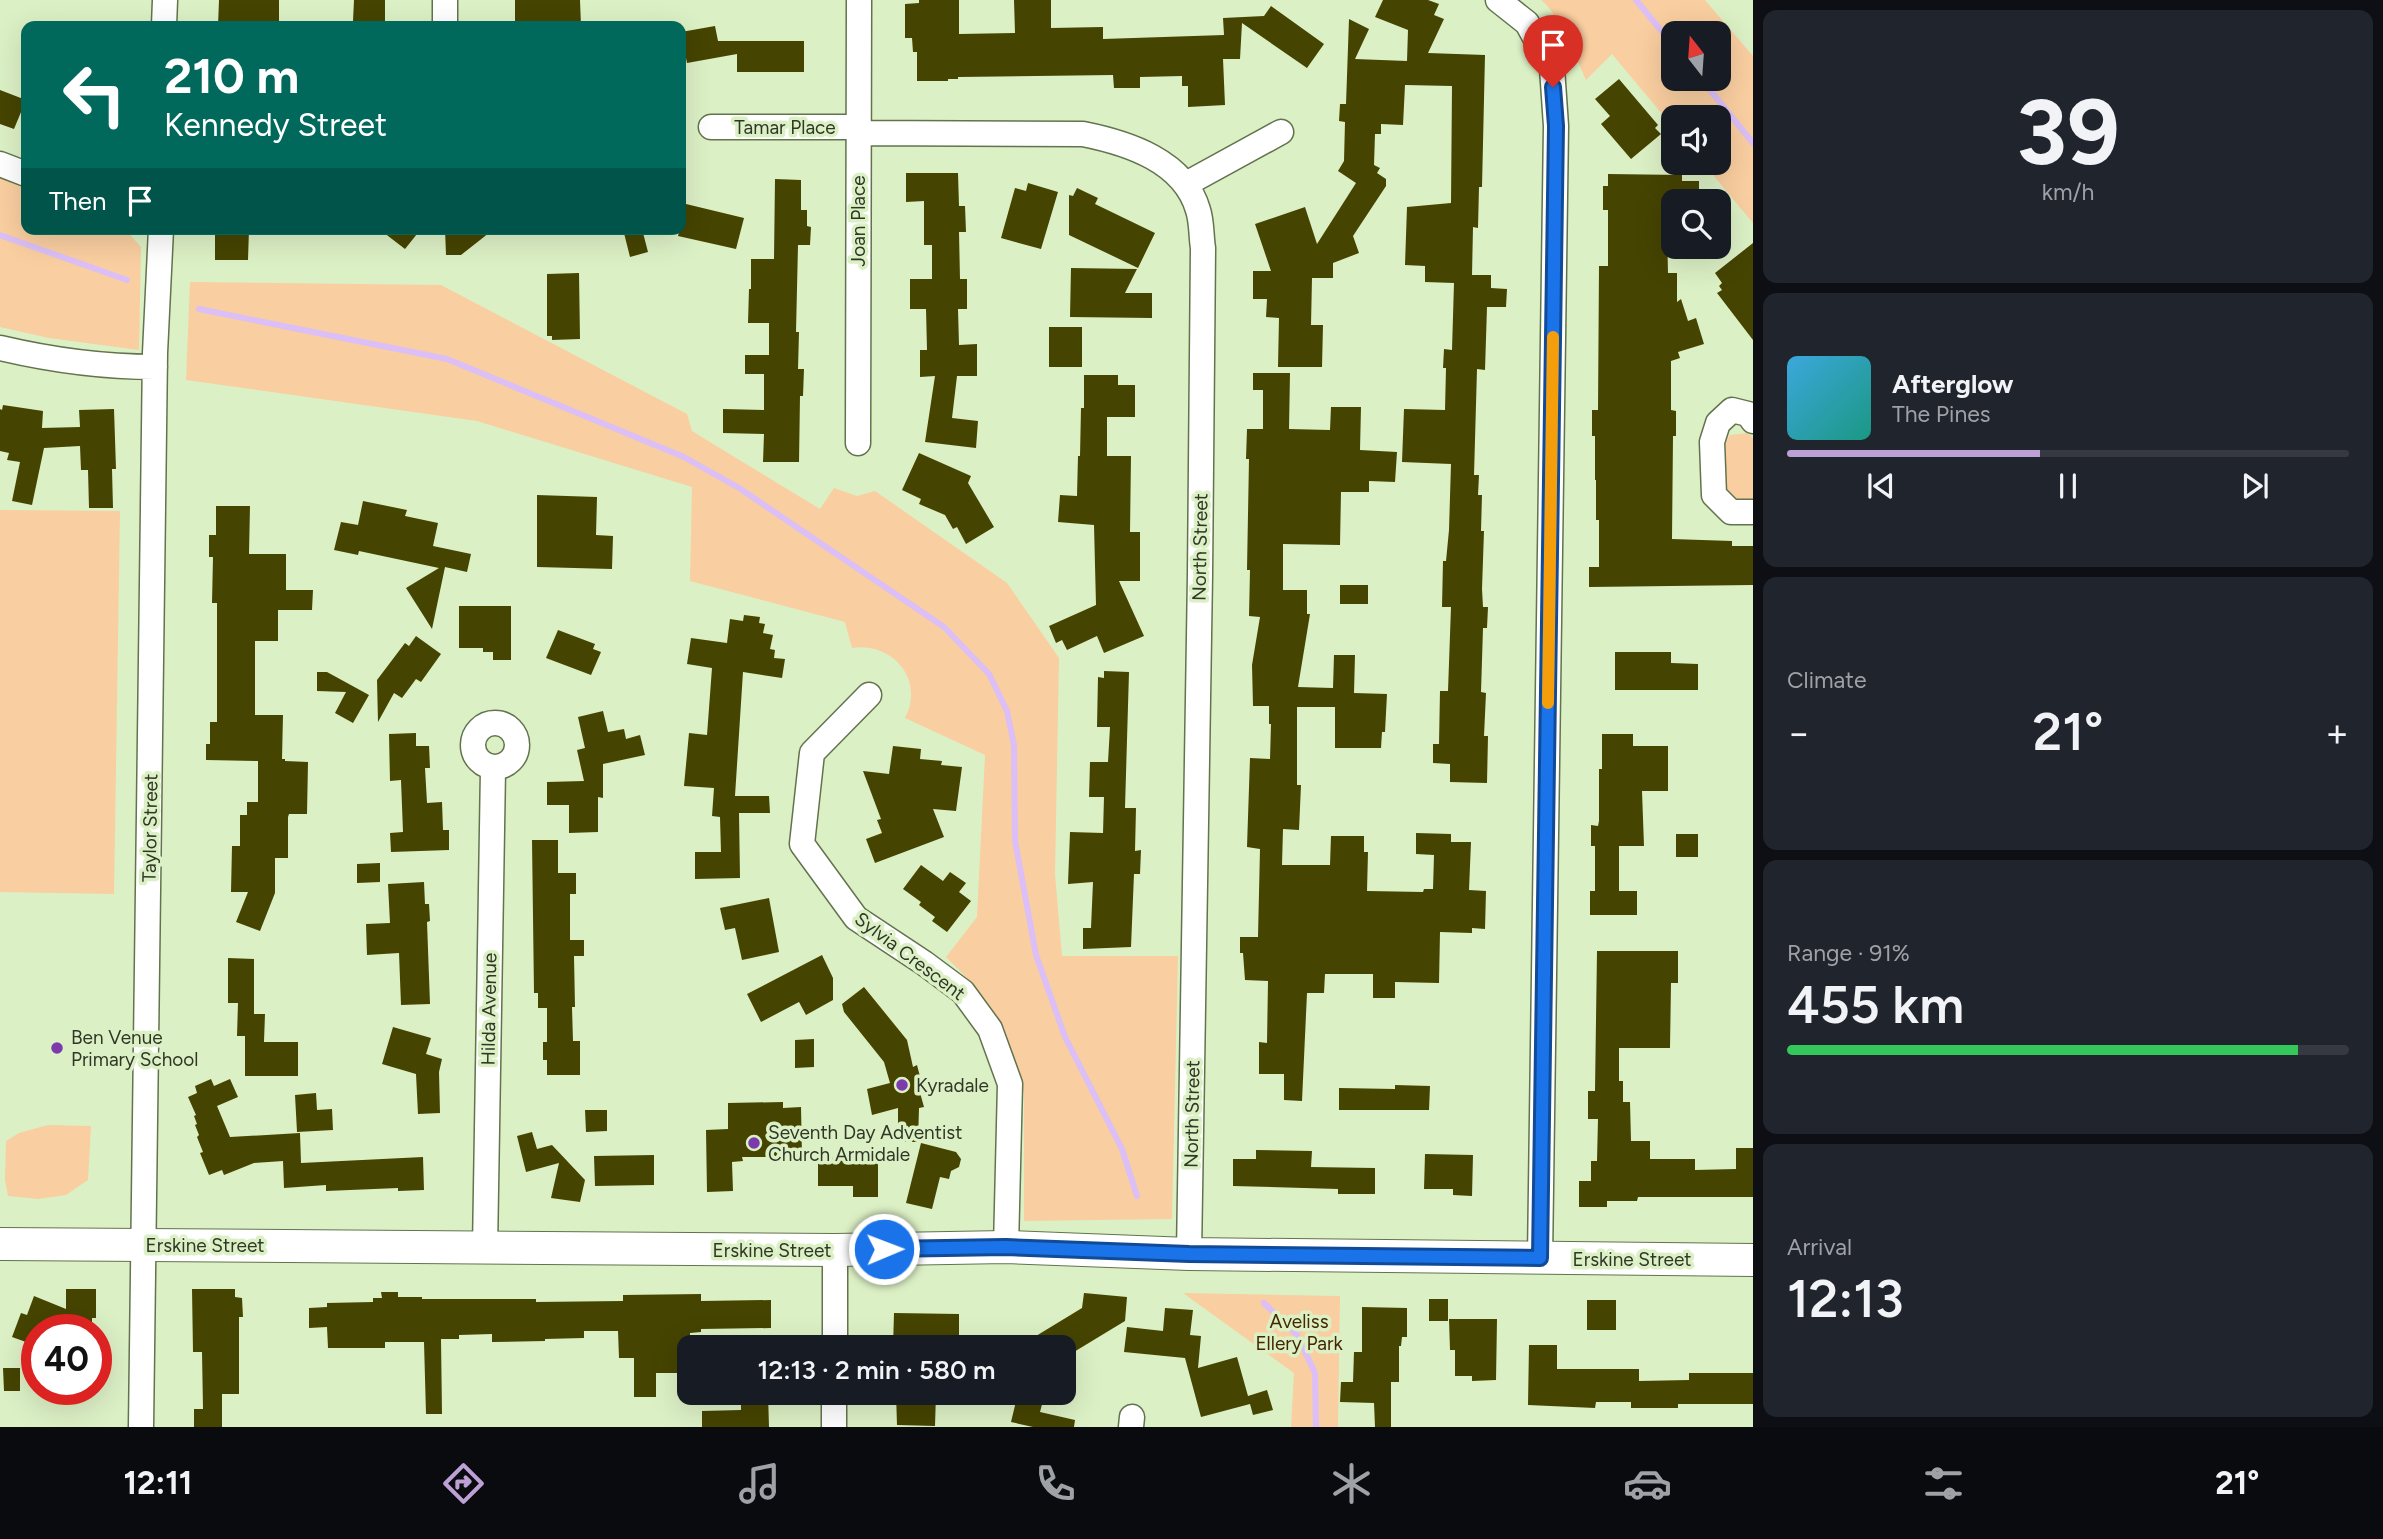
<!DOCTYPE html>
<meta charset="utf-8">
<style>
:root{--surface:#171b24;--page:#20242c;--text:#f1f3f6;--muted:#9ea1a6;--line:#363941;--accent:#bda0d5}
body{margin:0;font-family:Figtree,sans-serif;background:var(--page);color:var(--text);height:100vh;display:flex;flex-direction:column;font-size:26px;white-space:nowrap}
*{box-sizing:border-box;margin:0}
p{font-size:23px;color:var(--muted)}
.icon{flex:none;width:38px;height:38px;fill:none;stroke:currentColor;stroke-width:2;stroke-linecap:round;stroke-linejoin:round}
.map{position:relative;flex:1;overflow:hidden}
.side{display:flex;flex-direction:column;gap:10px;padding:10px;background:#0d0f14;width:630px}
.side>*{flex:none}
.hud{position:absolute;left:21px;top:21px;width:665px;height:214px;border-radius:14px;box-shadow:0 7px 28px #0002;background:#00695c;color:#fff;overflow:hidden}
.needle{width:46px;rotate:343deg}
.controls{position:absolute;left:1661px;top:21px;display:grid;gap:14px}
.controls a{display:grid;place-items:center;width:70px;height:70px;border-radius:14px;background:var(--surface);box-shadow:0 7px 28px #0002;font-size:35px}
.speed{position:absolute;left:21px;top:1314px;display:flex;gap:14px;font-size:35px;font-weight:700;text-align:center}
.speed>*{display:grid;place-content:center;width:91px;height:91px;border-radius:50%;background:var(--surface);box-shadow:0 7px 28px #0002;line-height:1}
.speed .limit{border:10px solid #d22;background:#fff;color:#111}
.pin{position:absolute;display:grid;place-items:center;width:60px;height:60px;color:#fff;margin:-72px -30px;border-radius:50% 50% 50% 0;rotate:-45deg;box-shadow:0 0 7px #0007}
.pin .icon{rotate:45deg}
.me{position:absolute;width:77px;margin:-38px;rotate:89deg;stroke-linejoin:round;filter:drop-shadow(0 0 5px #0008)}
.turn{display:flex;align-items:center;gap:24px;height:147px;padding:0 28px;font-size:32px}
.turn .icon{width:91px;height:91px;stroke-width:2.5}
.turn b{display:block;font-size:49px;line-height:60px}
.then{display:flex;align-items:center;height:66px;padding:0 28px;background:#0003;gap:14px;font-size:26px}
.big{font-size:52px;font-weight:600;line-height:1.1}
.side .widget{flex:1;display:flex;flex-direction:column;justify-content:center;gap:10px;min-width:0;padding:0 24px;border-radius:14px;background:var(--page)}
.side .dial{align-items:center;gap:0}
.dial b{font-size:91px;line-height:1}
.song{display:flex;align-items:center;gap:21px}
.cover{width:84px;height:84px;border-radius:10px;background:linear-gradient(135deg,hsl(200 70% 55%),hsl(170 70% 35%))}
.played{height:7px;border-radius:4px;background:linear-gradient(90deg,var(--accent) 45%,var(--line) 45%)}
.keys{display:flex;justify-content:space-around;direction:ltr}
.heat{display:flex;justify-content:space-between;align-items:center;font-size:38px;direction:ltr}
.charge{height:10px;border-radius:5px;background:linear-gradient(90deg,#34c759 91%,var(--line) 0)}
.trip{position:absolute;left:677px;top:1335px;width:399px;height:70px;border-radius:14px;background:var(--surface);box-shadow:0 7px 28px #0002;font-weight:600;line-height:70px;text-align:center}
.menu{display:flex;height:112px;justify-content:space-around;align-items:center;background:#090b0e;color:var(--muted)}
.menu .icon{width:49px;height:49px}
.menu .selected{color:var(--accent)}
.menu b{font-size:32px;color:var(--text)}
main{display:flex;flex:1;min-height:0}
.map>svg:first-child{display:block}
</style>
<main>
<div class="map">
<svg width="1753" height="1427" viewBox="0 0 1753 1427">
<rect width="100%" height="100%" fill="#dcf0c5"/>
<path fill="#f9cea0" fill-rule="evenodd" d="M1541,0H1705L1753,56V223L1703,163H1718V117H1673V127L1612,54L1586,80C1576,57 1560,15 1541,0ZM1718,33V79H1673V33Z
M0,175L26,186V229H125L141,247L139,350L49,338L0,327Z
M190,282L441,285L687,414L692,431L820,509L834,488L857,496L875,491L1007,583L1059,658L1055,874L1062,956H1178L1172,1219L1024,1221V1094L1019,1072L988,1005L966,977L946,957L977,917L985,755L905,718C925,680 893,642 852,648L845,622L690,581L692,487L477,421L186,380Z
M1748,433L1753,438V504L1724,496L1716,459L1730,435Z
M0,510L120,511L114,894L0,892Z
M48,1125L91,1126L88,1180L66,1195L38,1199L8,1196L5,1180L6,1141L19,1133Z
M1183,1293L1340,1296L1338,1427H1291L1294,1373Z"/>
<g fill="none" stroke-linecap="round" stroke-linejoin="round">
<path stroke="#dbbff6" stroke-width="6" d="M1636,0L1673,45
M1701,79L1753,143
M0,235L127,280
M199,309L447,359L684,457L739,488L944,627L989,674L1007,711L1014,745L1015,841L1036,955L1065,1037L1122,1149L1137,1196
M1264,1303L1297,1335L1315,1373L1316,1427"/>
</g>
<path fill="#464401" d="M219,0H279V26H218Z
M354,0H385V26H356V21H353Z
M515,0H580L581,26H515Z
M919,0H959V34L1015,33L1014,0H1051V28L1103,27V39L1224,35L1223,18L1264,16L1271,6L1324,44L1307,68L1242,23L1240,59H1223L1225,105L1188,107V86H1182V76L1140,77V88H1114L1113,75L958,77V79H948V81H917V52H913L912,38H905V4L919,3Z
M1383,0H1428L1439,4L1434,15L1444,19L1428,53L1485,55L1482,187H1479L1478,228L1473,227L1472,275H1491V288L1507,289L1506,307H1487L1485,370L1477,369L1474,475H1479L1478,495H1482L1481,531H1484L1482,589L1483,607H1488L1487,628H1483L1481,692L1486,693L1484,736H1488L1487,783L1450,782V764L1433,763V744H1439L1440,691H1448L1451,607H1442L1443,561H1446L1449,530L1451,464L1402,462L1404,409L1445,410L1446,368H1443L1444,349L1452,350L1454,283L1425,282V266L1405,265L1407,207L1451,203L1452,86L1405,85L1403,125L1381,124V134H1375L1374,165L1380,168L1377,173L1386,179V186L1353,236L1359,253L1333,263V278H1312L1311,325H1323L1322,367H1278L1279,318L1266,317L1267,299H1253V271H1271L1255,224L1305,207L1317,244L1356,183L1338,171L1344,161L1345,122L1339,121L1340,104H1346L1349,19L1369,29L1355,59L1407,61L1408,30L1375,17Z
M715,26L718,41H804V72H737V54L687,63L686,58L681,59V32Z
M1619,79L1658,125L1655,128L1661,134L1631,159L1601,124L1610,116L1595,99Z
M0,90L26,100L14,129L0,124Z
M906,173H958L959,206H965L966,232H959L960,279H967V309H958L959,345L977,344V376H957L952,418L978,421L976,448L925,442L935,376L920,377V350H927L926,309H910V279H932V245H924V201L906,202Z
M1608,174L1682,175V181H1699V201H1673V236L1667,229L1668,273H1677V302L1681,299L1688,321L1696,318L1704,344L1678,352L1680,358L1671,361V410L1676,411V436H1673L1672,539L1732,541V546H1753V585L1589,587V567H1599V520H1596V480H1595V436H1592V410H1598L1599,266H1608V210H1603V186H1608Z
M775,179L801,180V210H807V226L811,227L810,245H798L796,332H799L798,369H804L803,396H800L799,462H763L764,434L723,433V409L764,410V374H745V355H769V323H748L749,289H751V259H774Z
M1028,183L1058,192L1041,249L1001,238L1015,188L1026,191Z
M1077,188L1098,198L1095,204L1155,233L1138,268L1069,235V195L1073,196Z
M686,204L744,218L736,249L678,236Z
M215,229H249L248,260H215Z
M379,229H421L405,249Z
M445,229H494L461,255H446Z
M623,229H642L648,252L630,257Z
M1753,243V340L1717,293L1722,290L1719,286L1722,283L1715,273Z
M1071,268L1137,269L1125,293H1152V318L1070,317Z
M579,273L580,339L552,340V336H547V274Z
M1049,327H1082V367H1049Z
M1253,373H1290L1289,429L1330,430L1331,407H1361L1360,450L1397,452L1395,482L1369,481V492H1341L1340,545L1283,544V590H1307V614H1310L1298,687L1333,688L1334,655H1355L1354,693L1387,694L1385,732H1382L1381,748H1335V707H1297V785H1301L1299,830L1283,829L1282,865H1330L1331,836H1364V852H1368L1367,891L1423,892L1424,889H1433L1434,855L1416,854V833L1451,834V842H1471L1469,890L1486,891L1485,929L1472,928V933L1440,932L1439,983L1395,982V998H1373V974H1325L1324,993H1307L1302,1101L1284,1100V1074H1259V1042L1267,1043L1268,981L1245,980L1243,953H1240V937H1258L1260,849L1247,847L1250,758L1270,759L1271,724H1269V706H1253L1252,665L1260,617L1249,616L1250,570H1247L1249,459H1246L1247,429H1263V390H1253Z
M1084,375H1118V385H1135V417H1107V456H1131L1130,532H1140V581H1119L1144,636L1104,653L1097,636L1067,650L1062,640L1056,643L1049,626L1096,605L1094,525L1058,522L1060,495L1077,496L1078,456H1080L1081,408H1084Z
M3,405L43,411L42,428L80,427L79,410L114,409L116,469H112L113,508H89L88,470H81L80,446L44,448L32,505L12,501L20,462L7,460L9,453L0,451V409L2,410Z
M919,453L971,476L968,483L994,527L966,544L957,527L953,529L945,515L919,504L921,499L902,490Z
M537,495L597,497L596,535L613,536L612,569L537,567Z
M363,501L407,510L405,516L438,523L433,546L471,554L467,572L445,567L432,629L406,588L439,568L359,551L358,555L334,550L341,522L358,525Z
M216,506H250L249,554H286V590H313L312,610H278V641H255V715H283L282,759H285V761L308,762L307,814H289L288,817V858H275V893L260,931L236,922L248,892H231L232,846H240V815H247V802H258V761L206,760V744H210V722H217V603H212L213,557H209V535H216Z
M1340,585H1368V604H1340Z
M459,606H511V660H493V652H483V648H459Z
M744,615L760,617L759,623L765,624L763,633L773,635L770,649L775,650L774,658L785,659L782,678L743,672L735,796H769L770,813H739L740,878L695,879V852H721L720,817L712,816L714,788L684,786L689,733L707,735L712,668L687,664L691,638L727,643L730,619L743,621Z
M558,630L595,644L593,649L601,652L591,675L546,658Z
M416,636L441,654L421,682L416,679L402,698L394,693L378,722L377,680L405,643L409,646Z
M1615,652H1671V663L1698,664V690H1615Z
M1104,671L1129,672L1125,808H1136L1135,851L1141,850L1140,874H1134L1131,947L1083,949V928H1091L1093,882L1068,884L1070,832L1103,833L1104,797H1089L1090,762H1108L1110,727H1097L1098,677L1104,678Z
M317,672H327L369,695L353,723L335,713L346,692L317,691Z
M603,711L608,732L624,729L626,739L640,735L645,755L603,764V798L598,797V832L569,833V805H547V782L584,781L577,750L585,748L578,717Z
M416,733V746H429L430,768H425L427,803L442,802L443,830H449V850L391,852L390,833L403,832L401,780L390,781L389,734Z
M1602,734H1633V746H1668V791H1642L1644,846H1619V891H1637V915H1590V891H1595V846H1591V825L1598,826L1599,821V769H1602Z
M893,746L921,749L920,759L942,761L941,765L962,767L956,811L933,809L944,837L875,863L866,839L882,833L877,820L881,819L863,771L889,774Z
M1676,834H1698V857H1676Z
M532,840H558V873H576V894H570V940H584V956H574L575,1007H572L573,1041H580V1075H547V1060H543V1042H547V1008H538V993H534Z
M380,863V882L357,883V864Z
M921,865L943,881L950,872L966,883L959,892L971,901L947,932L932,921L935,917L919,905L921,902L903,889Z
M424,882L425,904H429L430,921L427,922L430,1004L401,1005L399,953L367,955L366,924L390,923L388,884Z
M769,898L779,952L742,960L735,928L725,930L720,908Z
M1597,951H1678V983H1671L1670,1048H1619V1081H1623V1102H1630L1631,1141H1650V1159H1695V1170L1736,1169V1148H1753V1197H1638L1637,1201H1607V1207H1579V1181H1591V1161H1597L1598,1119H1588V1091H1595Z
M822,955L833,978V1000L806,1015L799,1002L761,1022L747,994Z
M228,958L254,959V1014H265L264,1042H298V1076H245V1036H237L238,1003H228Z
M864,987L907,1040L913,1067L917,1065L923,1088L919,1089L924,1107L919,1108L918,1142H898V1108L872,1115L867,1089L890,1083L884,1062L844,1012L842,1004Z
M393,1027L431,1038L426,1054L442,1059L439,1072L440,1113L418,1114L416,1074L382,1064Z
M814,1039V1067L795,1068V1040Z
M211,1079L214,1086L230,1079L238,1097L217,1106L230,1137L300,1133L301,1163L423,1157L424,1190L398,1191V1188L326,1191V1185L284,1188L283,1161L254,1163L224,1175L222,1170L209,1175L200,1153L203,1152L197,1137L199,1135L195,1125L197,1124L194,1116L196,1115L188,1097L197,1093L195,1086Z
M1395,1085L1430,1086L1429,1110H1339V1088L1395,1089Z
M316,1093L317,1110L332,1109L333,1130L297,1132L295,1095Z
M783,1102V1108L801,1107L802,1157H742L743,1161L732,1162L733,1191L707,1192L706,1130L728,1129V1103Z
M585,1110H607V1131L586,1132Z
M532,1132L537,1149L552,1145L585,1180L580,1202L551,1198L559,1163L526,1172L517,1136Z
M921,1143L956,1152L961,1159L959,1167L951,1171L949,1179L940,1177L932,1209L906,1203Z
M1256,1150L1312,1151L1311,1167L1375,1168V1194H1338V1189L1233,1186V1159H1256Z
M1425,1154L1473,1155L1472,1196L1453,1195V1189H1424Z
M654,1155V1185L595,1186L594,1156Z
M878,1157V1197H853V1186H818V1158Z
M66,1289H96V1318H92V1330H37V1346L12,1337L21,1313L27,1315L34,1296L66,1309Z
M192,1289H235V1297L242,1298L243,1317H239V1394H222V1427H194V1409H203L202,1352H193Z
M381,1292H398V1297H422V1299H536V1302L623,1301V1295L701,1294V1301L771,1300V1328L701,1329V1332L690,1333V1373H656V1397H634V1358H619L618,1331H584V1338L545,1339V1341L492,1342V1334L459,1335V1339H441L442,1414H426L424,1342H385V1348H328L327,1327L309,1328V1308L327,1307V1303L373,1302V1298H382Z
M1084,1293L1127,1297L1125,1321L1064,1358V1348H1043L1036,1336L1082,1308Z
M1429,1299H1448V1321H1429Z
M1587,1300H1616V1330H1587Z
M1362,1307L1407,1308V1337H1402L1401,1346H1399V1382H1391V1427H1375L1374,1403L1340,1402L1341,1382H1353L1354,1352H1362Z
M1165,1308L1193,1310L1190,1335L1201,1336L1198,1368L1237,1357L1248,1396L1267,1390L1273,1410L1253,1415L1250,1404L1201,1417L1185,1358L1124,1352L1127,1327L1163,1331Z
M894,1313L959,1314V1348L893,1347Z
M1449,1319H1497L1496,1380L1472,1381V1376H1455V1350H1450Z
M1529,1345H1557V1369H1639V1381L1689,1380V1373H1753V1404H1678V1408H1631V1402H1596L1595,1408L1528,1405Z
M3,1368H20V1391H4Z
M741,1393H768L769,1427H702V1411L741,1410Z
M896,1393H936L935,1426L897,1425Z
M1018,1393H1045L1040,1412L1075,1420L1074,1427H1033L1011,1422Z"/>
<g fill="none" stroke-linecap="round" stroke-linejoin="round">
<g stroke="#62734d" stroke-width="27">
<path id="minor" d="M1498,0L1527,23L1552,68L1556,126L1540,1258
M164,26L165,0
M445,26V0
M711,127H859
M859,133L1083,134C1128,143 1184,161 1198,210C1202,222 1201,236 1203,248L1200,575L1189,1254
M0,164L26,174
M1186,184L1281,132
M0,348C51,360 103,367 155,367
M1753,421L1748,414L1732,410L1718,423L1712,442L1714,495L1731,512H1753
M858,443L859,0
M869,695L812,753L802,844L856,918L924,963L963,992L990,1029L1010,1084L1006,1247
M473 745a22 22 0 1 1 44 0a22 22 0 1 1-44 0Z
M485,1249L493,769
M835,1348V1250
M141,1427L155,353L161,229
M834,1427V1393
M1131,1427L1132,1417"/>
</g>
<g stroke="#62734d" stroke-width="34">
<path id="tertiary" d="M0,1244L835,1250L1006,1247L1189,1254L1753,1260"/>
</g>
<use href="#minor" stroke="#fff" stroke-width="24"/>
<use href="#tertiary" stroke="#fff" stroke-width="32"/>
</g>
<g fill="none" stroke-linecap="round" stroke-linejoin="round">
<g stroke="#114b97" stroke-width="18">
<path id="route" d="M884,1249L1006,1247L1189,1254L1540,1258L1556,126L1553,87"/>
</g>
<use href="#route" stroke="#1a73e8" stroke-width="12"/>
<path stroke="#f59e0b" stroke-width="12" d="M1548,703L1553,337"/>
</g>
<g fill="#7d3aad" stroke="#dcf0c5" stroke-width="2.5">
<circle cx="57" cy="1048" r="7"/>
<circle cx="902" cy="1085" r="7"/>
<circle cx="754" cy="1143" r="7"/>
</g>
<g text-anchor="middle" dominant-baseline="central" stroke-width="7" stroke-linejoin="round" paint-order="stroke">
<g font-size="19" fill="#303727" stroke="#dcf0c5">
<text x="785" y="127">Tamar Place</text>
<text transform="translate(858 221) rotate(-90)">Joan Place</text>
<text transform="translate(1200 547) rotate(-89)">North Street</text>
<text transform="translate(150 828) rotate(-89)">Taylor Street</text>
<text transform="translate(910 956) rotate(37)">Sylvia Crescent</text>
<text transform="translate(489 1009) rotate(-89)">Hilda Avenue</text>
<text transform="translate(1192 1114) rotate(-89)">North Street</text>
<text x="205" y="1245">Erskine Street</text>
<text x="772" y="1250">Erskine Street</text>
<text x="1632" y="1259">Erskine Street</text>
</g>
<g font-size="19" fill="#303727" stroke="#dcf0c5" text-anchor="start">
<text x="71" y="1037">Ben Venue<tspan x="71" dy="22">Primary School</tspan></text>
<text x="916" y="1085">Kyradale</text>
<text x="768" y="1132">Seventh Day Adventist<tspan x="768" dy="22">Church Armidale</tspan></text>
</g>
<g font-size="19" fill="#442701" stroke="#dcf0c5">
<text x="1299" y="1321">Aveliss<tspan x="1299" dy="22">Ellery Park</tspan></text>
</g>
</g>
</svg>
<div class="controls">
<a><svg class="needle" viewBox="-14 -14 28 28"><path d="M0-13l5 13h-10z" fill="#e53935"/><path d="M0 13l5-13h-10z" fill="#9ea1a6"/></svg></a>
<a><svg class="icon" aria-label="sound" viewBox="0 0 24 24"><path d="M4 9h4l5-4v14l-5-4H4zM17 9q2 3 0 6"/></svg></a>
<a><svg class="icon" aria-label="search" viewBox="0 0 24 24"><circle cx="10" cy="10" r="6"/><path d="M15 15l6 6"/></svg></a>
</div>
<div class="speed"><div class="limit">40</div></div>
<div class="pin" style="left:1553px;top:87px;background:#d93025"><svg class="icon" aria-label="arrive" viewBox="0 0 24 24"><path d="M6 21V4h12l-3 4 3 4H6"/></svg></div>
<svg class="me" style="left:884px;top:1249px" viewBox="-20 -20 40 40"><circle r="17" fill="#1a73e8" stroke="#fff" stroke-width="3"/><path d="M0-11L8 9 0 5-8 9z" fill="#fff"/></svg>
<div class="trip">12:13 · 2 min · 580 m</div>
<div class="hud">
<div class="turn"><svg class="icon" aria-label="left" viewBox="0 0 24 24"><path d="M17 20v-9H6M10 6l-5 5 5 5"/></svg><div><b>210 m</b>Kennedy Street</div></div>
<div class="then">Then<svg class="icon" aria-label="arrive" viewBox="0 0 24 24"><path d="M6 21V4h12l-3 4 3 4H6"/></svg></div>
</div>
</div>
<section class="side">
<div class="widget dial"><b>39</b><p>km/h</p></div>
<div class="widget">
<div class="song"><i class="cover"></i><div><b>Afterglow</b><p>The Pines</p></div></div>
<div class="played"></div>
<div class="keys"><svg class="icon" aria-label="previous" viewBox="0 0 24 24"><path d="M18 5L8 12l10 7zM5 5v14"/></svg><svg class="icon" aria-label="pause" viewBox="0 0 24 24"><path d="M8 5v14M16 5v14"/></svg><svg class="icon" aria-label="next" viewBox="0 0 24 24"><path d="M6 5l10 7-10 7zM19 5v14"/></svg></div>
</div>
<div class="widget"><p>Climate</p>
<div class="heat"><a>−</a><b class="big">21°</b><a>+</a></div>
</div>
<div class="widget"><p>Range · 91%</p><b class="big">455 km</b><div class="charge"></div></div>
<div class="widget"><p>Arrival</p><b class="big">12:13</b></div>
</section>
</main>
<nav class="menu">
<b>12:11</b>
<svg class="icon selected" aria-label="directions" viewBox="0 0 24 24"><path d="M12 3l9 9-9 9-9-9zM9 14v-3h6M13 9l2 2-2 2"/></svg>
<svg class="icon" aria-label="music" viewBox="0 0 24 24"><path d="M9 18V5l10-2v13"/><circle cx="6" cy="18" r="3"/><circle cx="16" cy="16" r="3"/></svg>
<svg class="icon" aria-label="phone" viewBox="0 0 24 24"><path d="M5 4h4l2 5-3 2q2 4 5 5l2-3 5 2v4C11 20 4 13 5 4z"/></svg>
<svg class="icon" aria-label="climate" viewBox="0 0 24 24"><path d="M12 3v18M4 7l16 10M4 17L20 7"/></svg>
<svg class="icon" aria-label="car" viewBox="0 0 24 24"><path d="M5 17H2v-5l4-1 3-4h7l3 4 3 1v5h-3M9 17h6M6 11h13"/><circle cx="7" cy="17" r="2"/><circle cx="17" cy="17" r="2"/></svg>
<svg class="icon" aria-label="filters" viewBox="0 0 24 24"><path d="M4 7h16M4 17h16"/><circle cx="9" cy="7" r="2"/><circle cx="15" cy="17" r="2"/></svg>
<b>21°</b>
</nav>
